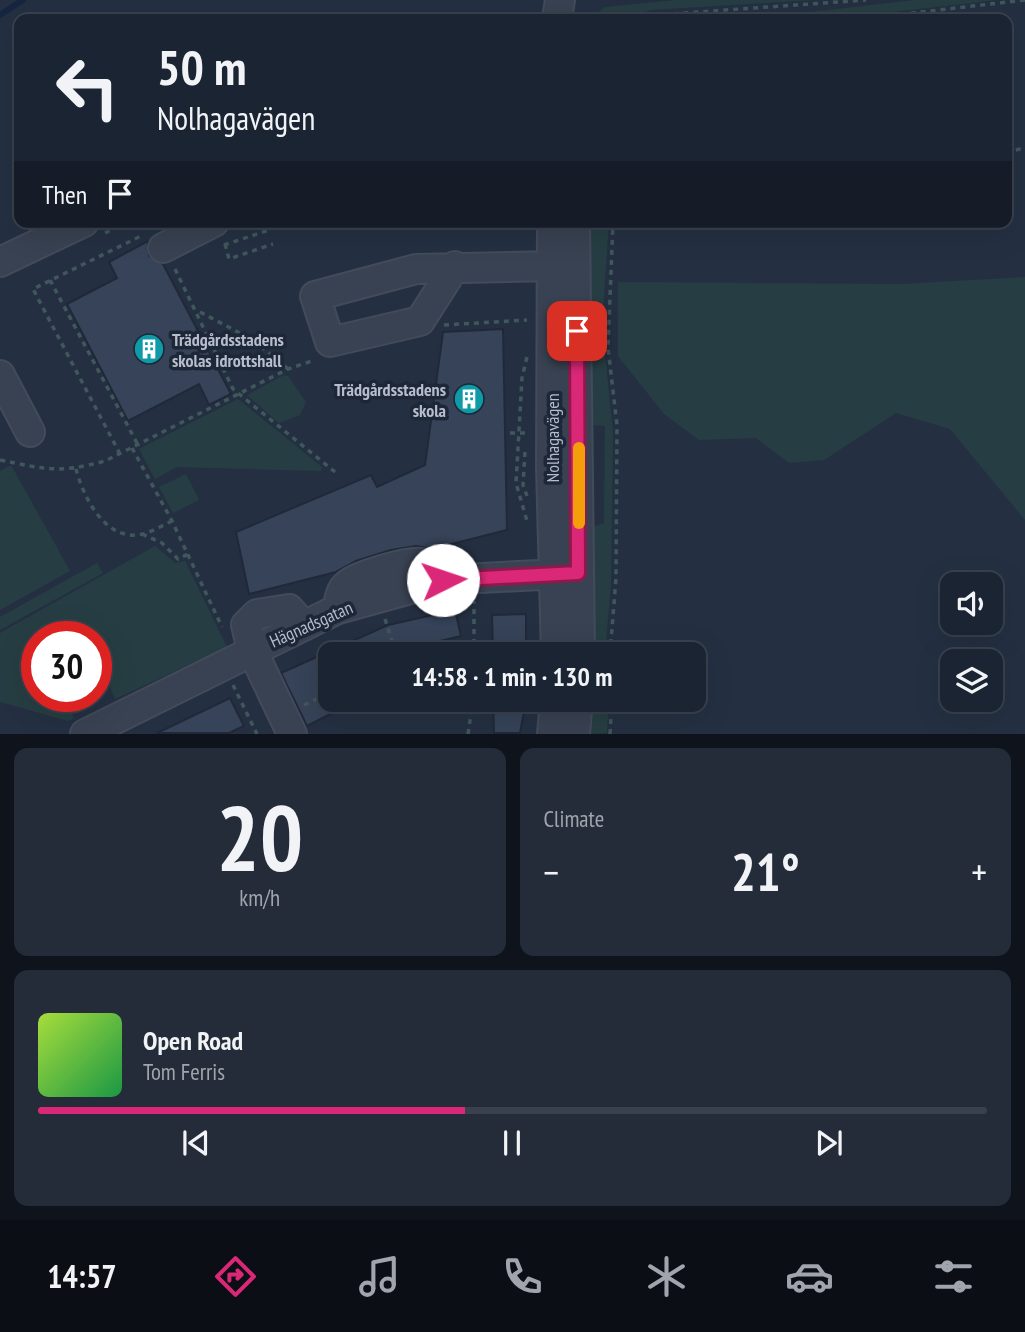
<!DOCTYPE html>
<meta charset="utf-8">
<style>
:root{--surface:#1b2432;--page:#242c3a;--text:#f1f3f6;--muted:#a0a4ac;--line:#39414d;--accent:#db2777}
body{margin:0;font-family:"PT Sans Narrow",sans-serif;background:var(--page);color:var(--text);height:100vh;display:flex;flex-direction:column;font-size:26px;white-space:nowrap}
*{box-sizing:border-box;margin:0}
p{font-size:23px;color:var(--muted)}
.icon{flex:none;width:38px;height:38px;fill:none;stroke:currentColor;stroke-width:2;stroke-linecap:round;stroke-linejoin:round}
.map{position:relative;height:734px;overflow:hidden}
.drawer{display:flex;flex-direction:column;gap:14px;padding:14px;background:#0f141c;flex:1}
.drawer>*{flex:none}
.hud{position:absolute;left:14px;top:14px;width:998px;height:214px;border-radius:14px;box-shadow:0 7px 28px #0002,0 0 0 2px var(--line);background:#1b2432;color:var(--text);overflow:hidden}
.controls{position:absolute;left:940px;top:572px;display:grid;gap:14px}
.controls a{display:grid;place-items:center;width:63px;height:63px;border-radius:14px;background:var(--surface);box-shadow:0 7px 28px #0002,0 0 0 2px var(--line);font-size:35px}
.speed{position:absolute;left:21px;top:621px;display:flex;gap:14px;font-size:35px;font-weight:700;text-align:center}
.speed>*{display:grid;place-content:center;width:91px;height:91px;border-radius:50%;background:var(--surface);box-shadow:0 7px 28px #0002,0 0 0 2px var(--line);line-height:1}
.speed .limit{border:10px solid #d22;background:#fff;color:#111}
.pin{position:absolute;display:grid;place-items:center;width:60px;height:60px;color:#fff;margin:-30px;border-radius:14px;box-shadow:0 4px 10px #0006}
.me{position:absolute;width:77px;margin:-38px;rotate:86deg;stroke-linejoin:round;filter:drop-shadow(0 0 5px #0008)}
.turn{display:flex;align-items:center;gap:24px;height:147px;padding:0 28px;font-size:32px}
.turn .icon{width:91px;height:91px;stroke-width:2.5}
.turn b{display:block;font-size:49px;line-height:60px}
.then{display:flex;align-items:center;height:66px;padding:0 28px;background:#0003;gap:14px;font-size:26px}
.big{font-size:52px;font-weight:600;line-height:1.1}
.drawer .card{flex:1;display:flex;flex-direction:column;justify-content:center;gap:10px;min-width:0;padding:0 24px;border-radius:14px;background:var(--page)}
.drawer .dial{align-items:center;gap:0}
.dial b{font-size:91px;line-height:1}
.song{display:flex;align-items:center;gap:21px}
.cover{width:84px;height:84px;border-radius:10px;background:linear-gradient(135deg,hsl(80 70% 55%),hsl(140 70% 35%))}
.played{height:7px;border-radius:4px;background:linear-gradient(90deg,var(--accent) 45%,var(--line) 45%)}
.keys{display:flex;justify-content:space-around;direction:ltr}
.heat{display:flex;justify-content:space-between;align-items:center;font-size:38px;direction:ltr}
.drawer .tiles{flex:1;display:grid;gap:14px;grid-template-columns:1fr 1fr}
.card:last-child{grid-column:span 2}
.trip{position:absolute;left:318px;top:642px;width:388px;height:70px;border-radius:14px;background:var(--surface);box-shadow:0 7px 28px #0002,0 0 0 2px var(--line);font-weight:600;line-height:70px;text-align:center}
.tab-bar{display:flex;height:112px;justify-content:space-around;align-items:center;background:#0b0e14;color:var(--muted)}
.tab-bar .icon{width:49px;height:49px}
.tab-bar .active{color:var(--accent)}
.tab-bar b{font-size:32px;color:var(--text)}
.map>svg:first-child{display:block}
</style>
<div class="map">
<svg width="1025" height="734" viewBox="0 0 1025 734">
<rect width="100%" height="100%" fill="#243042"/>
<path fill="#263e43" d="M676,0H814L651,10L620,19H589L605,7Z
M915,0H998L831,19H693L810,12Z
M583,222H609L602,325L613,432L611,584L605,654H587L585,530L604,523L605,426L593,425L584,395Z
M1025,277V520L950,429L896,413L824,460L789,463L756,438L699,440L664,414L618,356V282L902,284Z
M284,375L288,376L306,402L300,415L279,423L247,395Z
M238,399L322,467L321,471L177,467L155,479L139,449Z
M11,465L70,571L0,610V471Z
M186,474L199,500L173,513L159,487Z
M155,546L175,563L185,561L227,647L115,699L103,672L96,675V637H37V696L63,697L74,718L68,721L0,702V633Z
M97,563L103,573L0,630V617Z
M585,700H609L607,733L583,734Z"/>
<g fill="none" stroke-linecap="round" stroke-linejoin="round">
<path stroke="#162641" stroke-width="6" d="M0,15L23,0"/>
</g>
<path fill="#364358" stroke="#202939" stroke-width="2" d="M148,241L149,256L163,264L231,394L209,405L199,384L128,421L67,304L117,278L109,262Z
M503,329L507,530L432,549L416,546L391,550L356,561L336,572L249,594L236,532L371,475L377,487L425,465L443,332Z
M455,610L461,636L386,654H331V700H358L307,726L281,673L388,625Z
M526,614V654H493L492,615Z
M230,698L244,726L229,733H157Z
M493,701L525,706L520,733H494Z"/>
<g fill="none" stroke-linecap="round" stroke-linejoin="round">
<g stroke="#434b5b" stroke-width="32">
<path id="minor" d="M557,19L560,0
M552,222L551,467L556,654
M575,222L580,654
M163,248L214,222
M0,262L84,222
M455,266L420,321L330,342L315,296L416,269L554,266
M0,375L30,432
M338,609C339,600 340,590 348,584C358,576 409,560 422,563C431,565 437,573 443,580
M85,734L338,609L443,580L578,573
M292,734L252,650L246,625L257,614L289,609L304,626
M552,734L555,700
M575,734L578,700"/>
</g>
<path stroke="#40575b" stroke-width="3.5" stroke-dasharray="5 5" stroke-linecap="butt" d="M634,19L642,16L866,0
M861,19L1025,0
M1006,152L1025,148
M238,225L247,222
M105,233L128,222
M225,244L229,259L273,244
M224,245L269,230
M175,269L233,389L335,472
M50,280L138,445
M200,312L255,341L288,369
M444,325L527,320
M527,357L522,378L516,483L527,521
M510,433H529
M132,448L172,521L222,627
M525,452L523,485L527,496
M120,454L33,289L143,235
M0,460C46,469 57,474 105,461L288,369L315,360
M76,469C83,496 105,543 143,534C152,532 163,525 172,521
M142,534L162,543L178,559L188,554
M385,619L396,654
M433,654L474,650
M474,654V601
M610,654L616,578L617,425L608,348L613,222
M233,685L257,734
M396,700L399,707
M304,705L331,692
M468,734L473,700
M610,734L612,700"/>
<use href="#minor" stroke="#394252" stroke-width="28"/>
</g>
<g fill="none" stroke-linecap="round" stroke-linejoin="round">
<g stroke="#8e194d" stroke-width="18">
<path id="route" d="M443,580L578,573L577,331"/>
</g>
<use href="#route" stroke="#db2777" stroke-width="12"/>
<path stroke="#f59e0b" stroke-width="12" d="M579,523V448"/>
</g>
<defs>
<g id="building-disc" transform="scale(1.575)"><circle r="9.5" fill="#0f9aa8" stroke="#1e2737"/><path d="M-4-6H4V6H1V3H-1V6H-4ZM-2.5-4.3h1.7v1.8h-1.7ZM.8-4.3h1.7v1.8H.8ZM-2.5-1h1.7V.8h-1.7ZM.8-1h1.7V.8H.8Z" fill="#fff"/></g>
</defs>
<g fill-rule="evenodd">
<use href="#building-disc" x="149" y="349"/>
<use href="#building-disc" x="469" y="399"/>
</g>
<g text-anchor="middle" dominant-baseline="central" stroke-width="7" stroke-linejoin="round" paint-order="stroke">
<g font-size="18" font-weight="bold" fill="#b6bdcc" stroke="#1e2737" text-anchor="start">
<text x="172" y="339">Trädgårdsstadens<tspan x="172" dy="21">skolas idrottshall</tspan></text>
<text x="446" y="389" text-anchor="end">Trädgårdsstadens<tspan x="446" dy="21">skola</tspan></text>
</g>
<g font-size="18" fill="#b6bdcc" stroke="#1e2737">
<text transform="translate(552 438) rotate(-90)">Nolhagavägen</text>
<text transform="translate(311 624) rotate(-24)">Hägnadsgatan</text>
</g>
</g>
</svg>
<div class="controls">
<a><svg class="icon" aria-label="sound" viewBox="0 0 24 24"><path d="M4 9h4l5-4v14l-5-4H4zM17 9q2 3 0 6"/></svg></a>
<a><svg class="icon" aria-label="layers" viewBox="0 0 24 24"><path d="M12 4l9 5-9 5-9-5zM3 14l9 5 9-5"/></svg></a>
</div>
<div class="speed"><div class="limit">30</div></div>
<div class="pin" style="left:577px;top:331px;background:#d93025"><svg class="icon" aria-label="arrive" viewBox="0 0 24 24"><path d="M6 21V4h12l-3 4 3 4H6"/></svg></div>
<svg class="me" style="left:443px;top:580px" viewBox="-20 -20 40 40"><circle r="19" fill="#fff"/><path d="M0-13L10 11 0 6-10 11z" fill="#db2777"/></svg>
<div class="trip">14:58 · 1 min · 130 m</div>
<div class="hud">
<div class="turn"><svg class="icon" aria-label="left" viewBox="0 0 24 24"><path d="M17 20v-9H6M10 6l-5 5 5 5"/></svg><div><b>50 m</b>Nolhagavägen</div></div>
<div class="then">Then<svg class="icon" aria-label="arrive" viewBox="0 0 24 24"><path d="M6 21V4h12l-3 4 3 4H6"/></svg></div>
</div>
</div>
<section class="drawer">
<div class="tiles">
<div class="card dial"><b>20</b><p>km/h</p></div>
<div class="card"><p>Climate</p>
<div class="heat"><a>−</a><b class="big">21°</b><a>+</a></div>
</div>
<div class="card">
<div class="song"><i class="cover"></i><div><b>Open Road</b><p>Tom Ferris</p></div></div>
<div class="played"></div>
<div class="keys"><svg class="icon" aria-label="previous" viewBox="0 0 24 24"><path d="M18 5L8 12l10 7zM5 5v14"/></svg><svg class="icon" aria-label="pause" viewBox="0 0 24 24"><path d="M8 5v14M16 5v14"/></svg><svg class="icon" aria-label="next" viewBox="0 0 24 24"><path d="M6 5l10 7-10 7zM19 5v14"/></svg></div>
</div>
</div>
</section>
<nav class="tab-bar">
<b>14:57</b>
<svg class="icon active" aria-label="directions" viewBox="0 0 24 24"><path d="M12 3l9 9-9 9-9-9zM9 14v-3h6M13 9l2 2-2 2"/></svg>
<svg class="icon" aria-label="music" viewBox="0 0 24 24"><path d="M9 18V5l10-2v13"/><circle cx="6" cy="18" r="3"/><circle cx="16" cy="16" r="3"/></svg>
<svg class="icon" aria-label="phone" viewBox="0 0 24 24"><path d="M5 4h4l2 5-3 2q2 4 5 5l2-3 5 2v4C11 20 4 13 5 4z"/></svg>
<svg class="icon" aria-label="climate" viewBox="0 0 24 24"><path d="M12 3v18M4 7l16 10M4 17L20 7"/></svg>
<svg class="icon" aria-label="car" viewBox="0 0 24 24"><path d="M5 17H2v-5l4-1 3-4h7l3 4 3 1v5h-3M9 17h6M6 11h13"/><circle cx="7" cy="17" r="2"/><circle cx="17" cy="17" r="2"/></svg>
<svg class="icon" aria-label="filters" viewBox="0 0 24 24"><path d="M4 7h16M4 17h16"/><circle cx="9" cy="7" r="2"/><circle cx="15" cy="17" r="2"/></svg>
</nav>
